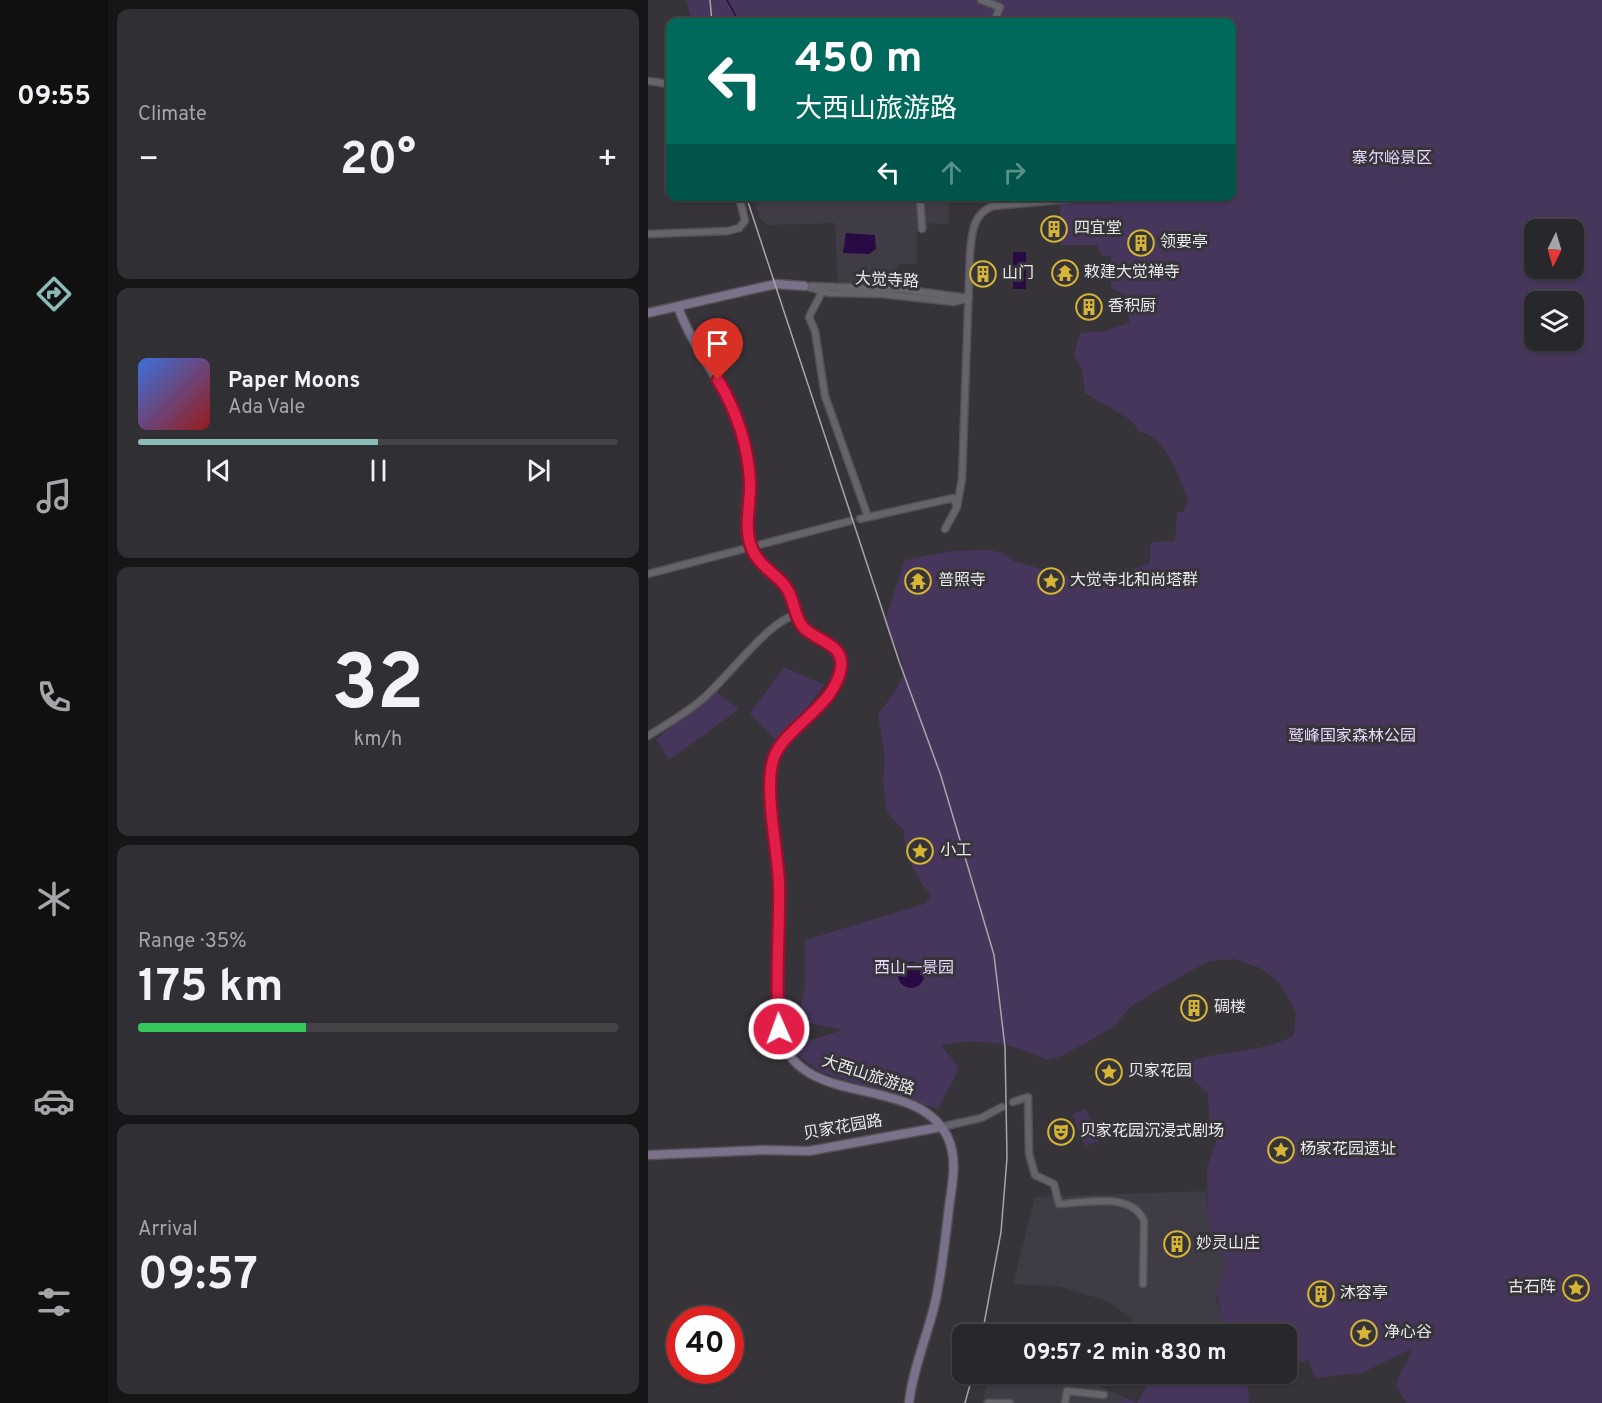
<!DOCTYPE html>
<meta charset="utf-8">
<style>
:root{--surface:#28272b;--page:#302f33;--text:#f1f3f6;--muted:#a5a5a9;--line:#444447;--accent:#8bbbb9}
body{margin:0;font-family:Overpass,"Noto Sans SC",sans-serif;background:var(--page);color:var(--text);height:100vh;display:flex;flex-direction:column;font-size:22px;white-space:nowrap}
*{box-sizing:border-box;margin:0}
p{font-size:20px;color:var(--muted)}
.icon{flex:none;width:33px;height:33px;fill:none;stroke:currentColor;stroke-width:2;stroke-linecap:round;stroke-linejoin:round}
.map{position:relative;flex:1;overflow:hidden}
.panel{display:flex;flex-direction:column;gap:9px;padding:9px;background:#161518;width:540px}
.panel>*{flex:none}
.top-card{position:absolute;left:18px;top:18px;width:570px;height:183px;border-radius:12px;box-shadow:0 2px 4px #0004,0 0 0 2px var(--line);background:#00695c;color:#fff;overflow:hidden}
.needle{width:39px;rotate:185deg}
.buttons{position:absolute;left:876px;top:219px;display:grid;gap:12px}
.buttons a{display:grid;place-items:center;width:60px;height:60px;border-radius:12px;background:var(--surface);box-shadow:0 2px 4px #0004,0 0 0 2px var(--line);font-size:30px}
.speed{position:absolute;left:18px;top:1306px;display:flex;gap:12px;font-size:30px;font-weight:700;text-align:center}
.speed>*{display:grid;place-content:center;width:78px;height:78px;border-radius:50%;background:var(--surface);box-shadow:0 2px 4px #0004,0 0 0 2px var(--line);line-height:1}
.speed .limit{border:9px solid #d22;background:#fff;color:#111}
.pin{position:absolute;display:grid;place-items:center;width:51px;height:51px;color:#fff;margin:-62px -26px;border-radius:50% 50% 50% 0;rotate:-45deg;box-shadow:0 0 6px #0007}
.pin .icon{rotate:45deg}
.me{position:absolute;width:66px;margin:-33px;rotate:358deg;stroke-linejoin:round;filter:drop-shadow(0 0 4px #0008)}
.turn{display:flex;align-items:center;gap:21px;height:126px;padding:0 30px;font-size:27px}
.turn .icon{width:78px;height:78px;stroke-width:2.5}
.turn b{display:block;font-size:42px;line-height:51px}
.lanes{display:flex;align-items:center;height:57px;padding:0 30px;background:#0003;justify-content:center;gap:30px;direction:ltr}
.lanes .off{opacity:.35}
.big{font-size:45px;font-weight:700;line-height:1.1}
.panel .tile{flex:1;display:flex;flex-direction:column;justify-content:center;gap:9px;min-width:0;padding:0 21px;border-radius:12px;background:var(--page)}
.panel .dial{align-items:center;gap:0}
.dial b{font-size:78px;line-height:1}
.song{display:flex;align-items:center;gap:18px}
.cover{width:72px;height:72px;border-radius:9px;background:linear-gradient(135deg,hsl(220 70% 55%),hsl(0 70% 35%))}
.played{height:6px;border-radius:3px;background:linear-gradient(90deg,var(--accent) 50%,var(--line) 50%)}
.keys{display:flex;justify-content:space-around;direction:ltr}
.heat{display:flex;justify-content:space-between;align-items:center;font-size:33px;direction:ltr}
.charge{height:9px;border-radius:4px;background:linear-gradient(90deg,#34c759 35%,var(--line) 0)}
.trip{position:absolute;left:304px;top:1324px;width:345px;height:60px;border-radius:12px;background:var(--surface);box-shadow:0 2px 4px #0004,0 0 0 2px var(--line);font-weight:700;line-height:60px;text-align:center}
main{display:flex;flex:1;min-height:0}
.menu{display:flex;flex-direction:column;width:108px;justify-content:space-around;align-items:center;background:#101011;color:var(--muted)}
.menu .icon{width:42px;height:42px}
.menu .selected{color:var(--accent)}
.menu b{font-size:27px;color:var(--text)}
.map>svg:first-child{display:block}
</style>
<main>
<nav class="menu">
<b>09:55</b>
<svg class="icon selected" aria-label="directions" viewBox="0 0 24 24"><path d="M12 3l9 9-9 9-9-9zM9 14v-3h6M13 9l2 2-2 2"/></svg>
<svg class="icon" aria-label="music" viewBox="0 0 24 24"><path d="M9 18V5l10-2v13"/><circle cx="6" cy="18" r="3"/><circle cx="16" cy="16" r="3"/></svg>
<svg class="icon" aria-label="phone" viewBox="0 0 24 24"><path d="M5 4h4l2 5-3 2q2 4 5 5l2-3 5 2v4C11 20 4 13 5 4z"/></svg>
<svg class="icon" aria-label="climate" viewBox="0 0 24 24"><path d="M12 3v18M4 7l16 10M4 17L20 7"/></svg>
<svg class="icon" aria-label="car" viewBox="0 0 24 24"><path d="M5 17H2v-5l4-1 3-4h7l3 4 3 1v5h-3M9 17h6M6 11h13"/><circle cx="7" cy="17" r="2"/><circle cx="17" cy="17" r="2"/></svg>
<svg class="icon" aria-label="filters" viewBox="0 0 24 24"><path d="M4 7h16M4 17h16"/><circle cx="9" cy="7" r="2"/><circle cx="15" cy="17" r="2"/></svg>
</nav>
<section class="panel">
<div class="tile"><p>Climate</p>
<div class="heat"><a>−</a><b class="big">20°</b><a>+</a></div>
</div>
<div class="tile">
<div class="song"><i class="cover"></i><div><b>Paper Moons</b><p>Ada Vale</p></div></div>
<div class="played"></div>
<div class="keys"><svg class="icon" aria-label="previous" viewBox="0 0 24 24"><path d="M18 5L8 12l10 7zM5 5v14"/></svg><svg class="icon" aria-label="pause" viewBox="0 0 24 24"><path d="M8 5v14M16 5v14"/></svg><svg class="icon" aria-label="next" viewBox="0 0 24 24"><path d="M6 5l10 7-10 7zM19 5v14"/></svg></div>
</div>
<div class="tile dial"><b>32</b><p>km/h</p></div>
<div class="tile"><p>Range · 35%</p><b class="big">175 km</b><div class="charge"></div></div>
<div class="tile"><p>Arrival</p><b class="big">09:57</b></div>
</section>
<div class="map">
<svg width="954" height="1403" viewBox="0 0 954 1403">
<rect width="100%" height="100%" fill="#363439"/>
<path fill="#403c46" d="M106,197H301V224L282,223L279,229H269V264H250L247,285L190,283L187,223L119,225L112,218Z
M558,1191L563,1242L577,1259L576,1278L568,1298L574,1317L572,1325L562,1335H504L460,1301L410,1286L365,1284L387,1197Z
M342,1374H420L474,1396V1403H334Z"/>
<path fill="#47365c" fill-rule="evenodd" d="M38,0H954V1403H759C756,1398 750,1391 749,1386C748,1373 763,1362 763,1349L714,1373L667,1378L661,1360L639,1364V1335H562L572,1325L574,1317L568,1289L576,1278L577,1259L563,1243L560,1219L559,1169L568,1142V1132L561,1118L560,1093L541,1076L544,1061C578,1049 614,1054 646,1035L648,1012L631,982L612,968L587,959L560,961L483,1006L466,1026L448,1037L414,1056L399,1060C365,1043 331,1037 293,1045L311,1068L290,1109L172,1072L148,1053L145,1046L195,1030L150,1021L157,987V940L276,904L284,896C268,877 256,857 256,831L239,812L235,782L237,759L230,714C264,673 260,669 236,623L257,560L305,551L339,550L352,552L368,562L416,575L462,578L502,563V546L506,542L527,541L529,512H535L540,501C532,479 519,437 492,432L483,420L437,393L434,370L426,355L432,333L457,331L481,323L480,297L463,288V256H454L449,245H413L412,204H459L462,196H584V22H44ZM886,230H926V268H886ZM886,302H926V340H886Z
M136,667L176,685L155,713L128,740L102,713Z
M66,690L91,709L21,760L8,739L59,699Z
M438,1109L451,1141L437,1146L424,1114Z
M506,1374H599L601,1403H474V1396L489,1403Z"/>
<path fill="#2a0a45" d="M198,233L227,235L228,249L221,254L195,253Z
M365,252H378V289H365Z
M250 975a13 13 0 1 1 26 0a13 13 0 1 1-26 0Z"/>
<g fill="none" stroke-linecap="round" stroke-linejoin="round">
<path stroke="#2a0a45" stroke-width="1.5" d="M79,0L91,22"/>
<g stroke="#525155" stroke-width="9">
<path id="street" d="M333,0L352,7L346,22
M0,81L22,84
M272,196L274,229
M260,199L271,196
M0,234L80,231L91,228L97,221L91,196
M156,286L181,293L234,294L306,302L321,298
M163,286L251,289L321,298
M174,292L161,317L167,331L177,396L220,517
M212,519L305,498L309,506
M297,529L309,507L314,479L322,253C324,234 324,214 345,206L455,196
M0,574L202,521
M0,736C17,725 35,715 51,702C77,682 119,621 148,615
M365,1102L380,1097L381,1154L387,1175L406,1184L411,1204C437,1203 484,1191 496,1221L495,1284
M293,1127L333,1118L354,1107
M340,1403H362
M417,1403L419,1391L456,1395"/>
</g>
<g stroke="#525155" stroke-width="11">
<path id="secondary" d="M30,307C49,360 93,400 100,458C104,488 91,526 106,554C113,567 128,574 137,586C146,598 145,615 155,627C167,641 195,642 193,666C190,705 137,726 126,759C119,777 123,798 125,816C129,861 131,906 131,951C131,978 125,1009 132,1035C153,1111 269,1072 300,1138C310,1160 304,1184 301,1208C297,1240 294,1272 287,1303C279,1337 265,1368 261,1403
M0,313L128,284L156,286
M0,1155L117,1150L161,1151L293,1127"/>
</g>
<use href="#street" stroke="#66646a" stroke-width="6"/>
<use href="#secondary" stroke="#7c718b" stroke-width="8"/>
<path stroke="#a7a5a9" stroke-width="1.5" d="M62,0L64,22
M98,196L251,661L293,776L346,955L357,1047L359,1158L353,1232L334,1335
M317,1403L325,1374"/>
</g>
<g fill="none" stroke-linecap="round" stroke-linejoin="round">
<g stroke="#92132f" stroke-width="15">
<path id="route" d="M70,380C89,412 100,444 102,482C103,506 94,531 106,553C113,567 128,574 137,586C147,598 145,615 155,627C167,641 196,643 193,667C188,706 138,726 126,757C115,788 130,849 131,884C132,932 127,981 131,1029"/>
</g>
<use href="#route" stroke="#e11d48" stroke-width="10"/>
</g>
<defs>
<g id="building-ring" transform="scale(1.35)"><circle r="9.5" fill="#363439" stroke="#d6b534" stroke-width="1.5"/><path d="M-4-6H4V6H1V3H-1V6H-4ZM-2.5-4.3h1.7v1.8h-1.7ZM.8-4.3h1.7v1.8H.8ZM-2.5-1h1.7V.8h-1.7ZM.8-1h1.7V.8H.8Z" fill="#d6b534"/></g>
<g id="temple-ring" transform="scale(1.35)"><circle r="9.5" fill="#363439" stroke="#d6b534" stroke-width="1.5"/><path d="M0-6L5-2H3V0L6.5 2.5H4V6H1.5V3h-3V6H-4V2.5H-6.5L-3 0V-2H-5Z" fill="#d6b534"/></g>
<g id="sight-ring" transform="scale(1.35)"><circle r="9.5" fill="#363439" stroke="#d6b534" stroke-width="1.5"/><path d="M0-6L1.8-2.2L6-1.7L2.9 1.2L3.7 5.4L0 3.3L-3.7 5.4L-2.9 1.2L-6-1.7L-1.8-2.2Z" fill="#d6b534"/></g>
<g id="theatre-ring" transform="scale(1.35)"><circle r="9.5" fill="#363439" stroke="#d6b534" stroke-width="1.5"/><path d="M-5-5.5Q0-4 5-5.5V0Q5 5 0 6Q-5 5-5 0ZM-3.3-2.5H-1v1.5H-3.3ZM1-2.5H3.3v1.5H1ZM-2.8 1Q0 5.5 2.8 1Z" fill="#d6b534"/></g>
</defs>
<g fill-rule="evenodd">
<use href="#building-ring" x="406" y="229"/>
<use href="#building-ring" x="493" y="243"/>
<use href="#temple-ring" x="417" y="273"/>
<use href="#building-ring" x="335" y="274"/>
<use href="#building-ring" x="441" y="307"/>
<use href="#temple-ring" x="270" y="581"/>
<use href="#sight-ring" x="403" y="581"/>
<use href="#sight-ring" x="272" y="851"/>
<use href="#building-ring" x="546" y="1008"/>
<use href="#sight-ring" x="461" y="1072"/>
<use href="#theatre-ring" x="413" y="1132"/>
<use href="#sight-ring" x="633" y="1150"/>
<use href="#building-ring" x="529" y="1244"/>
<use href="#sight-ring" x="928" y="1288"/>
<use href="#building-ring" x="673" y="1294"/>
<use href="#sight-ring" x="716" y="1333"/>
</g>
<g text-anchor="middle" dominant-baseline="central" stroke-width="6" stroke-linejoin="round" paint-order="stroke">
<g font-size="16" fill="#e8d8fe" stroke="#363439">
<text x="744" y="159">寨尔峪景区</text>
<text x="704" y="737">鹫峰国家森林公园</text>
<text x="266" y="969">西山一景园</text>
</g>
<g font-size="16" fill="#eae9ec" stroke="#363439" text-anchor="start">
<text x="426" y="229">四宜堂</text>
<text x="512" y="243">领要亭</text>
<text x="436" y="273">敕建大觉禅寺</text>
<text x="354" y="274">山门</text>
<text x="460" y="307">香积厨</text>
<text x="290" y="581">普照寺</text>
<text x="422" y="581">大觉寺北和尚塔群</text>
<text x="292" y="851">小工</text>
<text x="566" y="1008">碉楼</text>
<text x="480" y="1072">贝家花园</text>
<text x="432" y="1132">贝家花园沉浸式剧场</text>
<text x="652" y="1150">杨家花园遗址</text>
<text x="548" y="1244">妙灵山庄</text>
<text x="908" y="1288" text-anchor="end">古石阵</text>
<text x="692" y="1294">沐容亭</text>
<text x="736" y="1333">净心谷</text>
</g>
<g font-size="16" fill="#eae9ec" stroke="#363439">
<text transform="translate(239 281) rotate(3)">大觉寺路</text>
<text transform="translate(220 1076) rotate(18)">大西山旅游路</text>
<text transform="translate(195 1128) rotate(-10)">贝家花园路</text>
</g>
</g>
</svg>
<div class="buttons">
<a><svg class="needle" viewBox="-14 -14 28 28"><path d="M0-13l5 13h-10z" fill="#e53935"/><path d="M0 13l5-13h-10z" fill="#a5a5a9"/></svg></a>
<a><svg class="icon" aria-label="layers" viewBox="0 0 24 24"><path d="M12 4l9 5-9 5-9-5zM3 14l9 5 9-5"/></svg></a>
</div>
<div class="speed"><div class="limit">40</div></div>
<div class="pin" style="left:70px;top:380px;background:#d93025"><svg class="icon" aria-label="arrive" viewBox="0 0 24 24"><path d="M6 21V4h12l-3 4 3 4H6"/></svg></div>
<svg class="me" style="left:131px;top:1029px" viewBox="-20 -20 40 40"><circle r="17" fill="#e11d48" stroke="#fff" stroke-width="3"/><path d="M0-11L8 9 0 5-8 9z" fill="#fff"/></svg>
<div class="trip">09:57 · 2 min · 830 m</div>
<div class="top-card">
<div class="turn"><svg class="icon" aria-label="left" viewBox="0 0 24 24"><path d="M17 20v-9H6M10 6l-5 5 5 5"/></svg><div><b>450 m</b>大西山旅游路</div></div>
<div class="lanes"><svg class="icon" aria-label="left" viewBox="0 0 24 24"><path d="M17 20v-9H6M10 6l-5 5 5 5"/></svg><svg class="icon off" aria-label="ahead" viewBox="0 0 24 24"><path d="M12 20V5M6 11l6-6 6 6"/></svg><svg class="icon off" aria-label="right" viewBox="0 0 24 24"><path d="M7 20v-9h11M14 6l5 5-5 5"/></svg></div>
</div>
</div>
</main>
